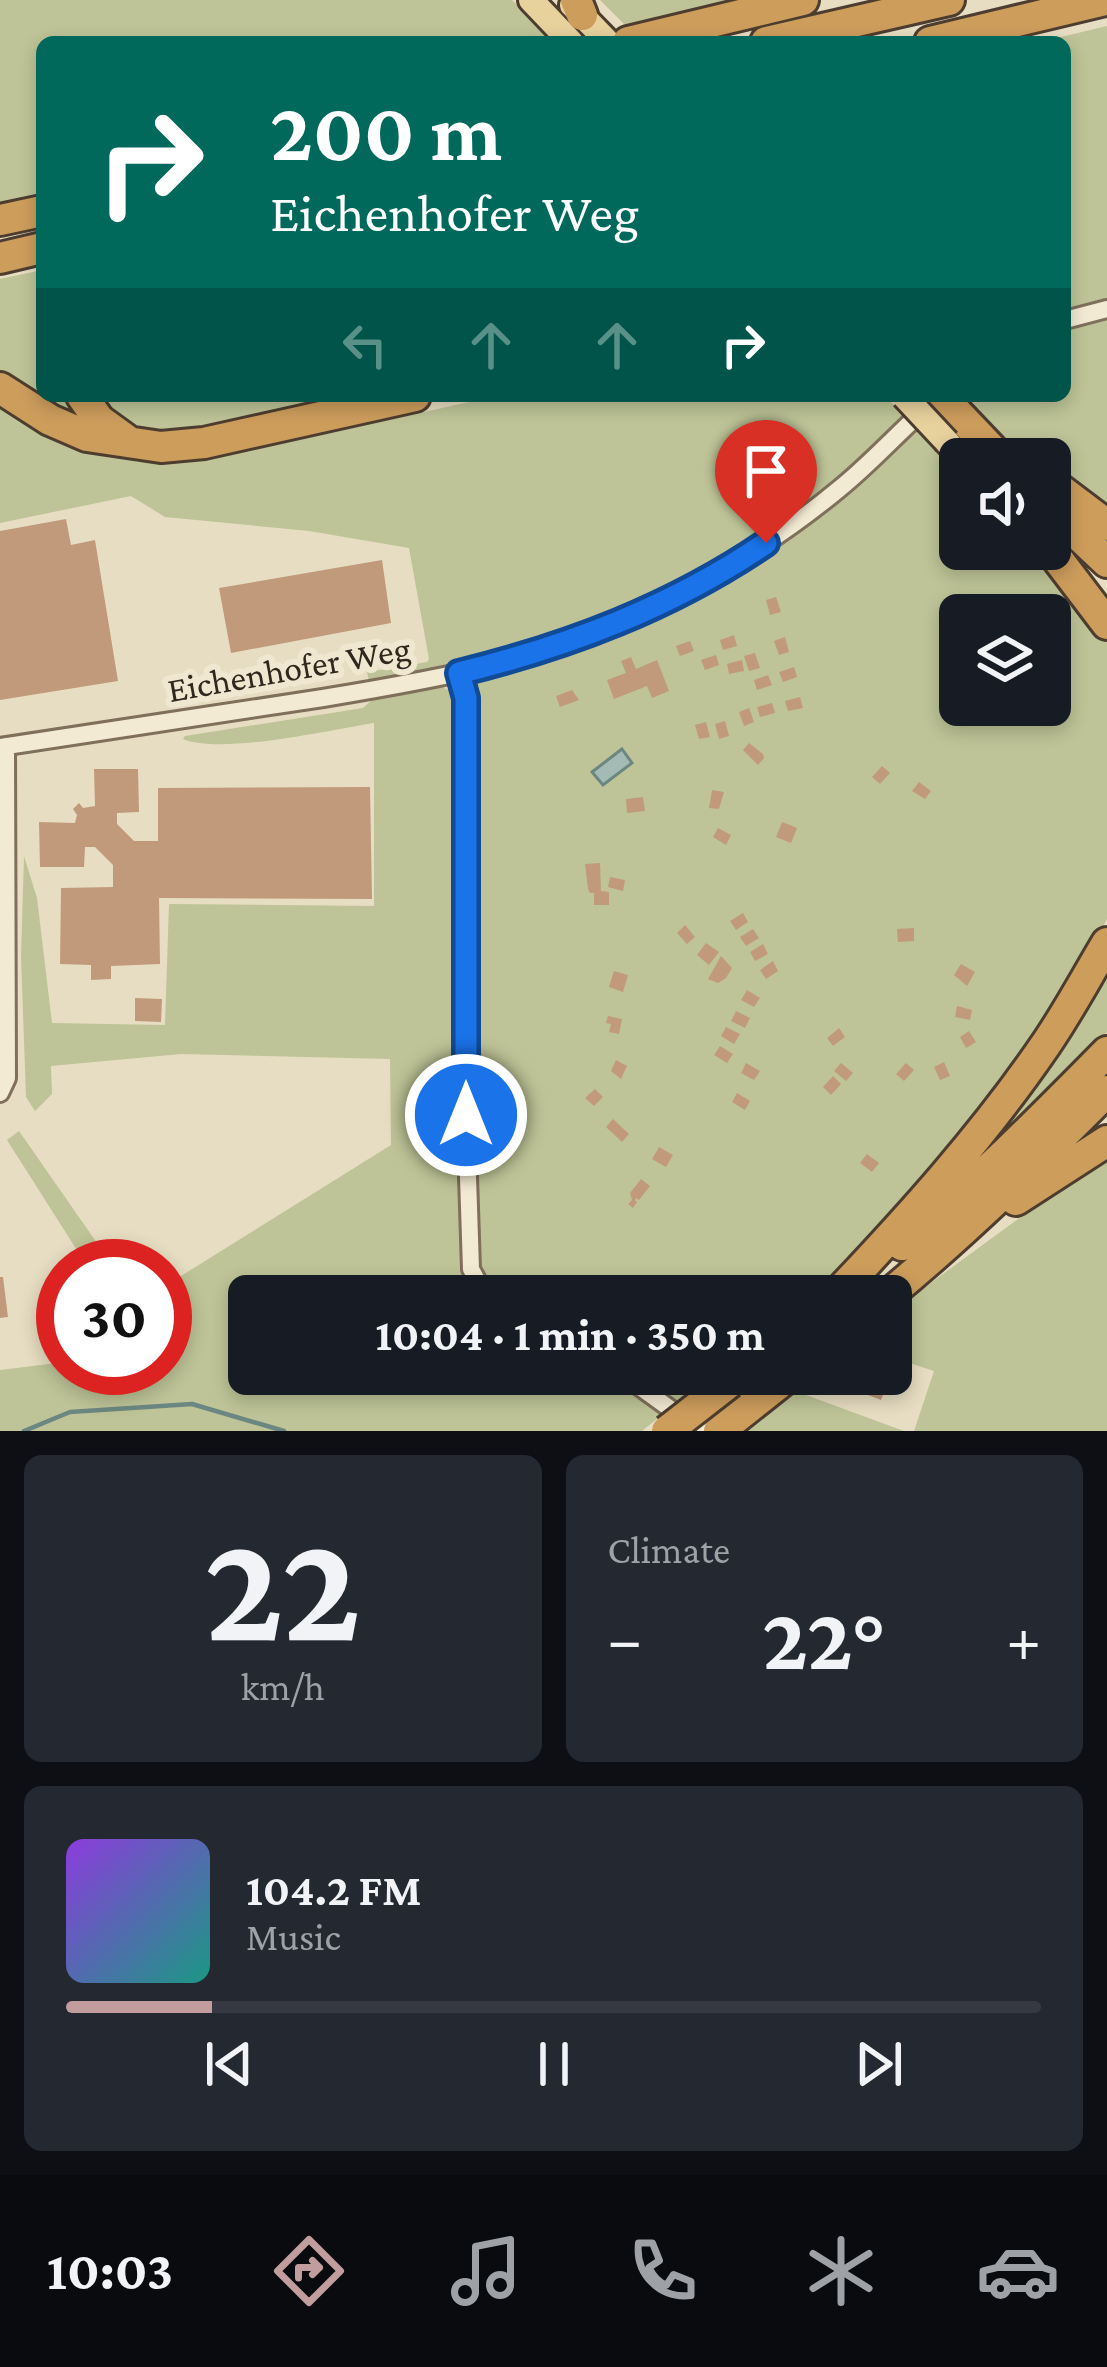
<!DOCTYPE html>
<meta charset="utf-8">
<style>
:root{--surface:#171b24;--page:#242831;--text:#f1f3f6;--muted:#9ea1a6;--line:#363941;--accent:#c19d9e}
body{margin:0;font-family:"Crimson Pro",serif;background:var(--page);color:var(--text);height:100vh;display:flex;flex-direction:column;font-size:45px;white-space:nowrap}
*{box-sizing:border-box;margin:0}
p{font-size:39px;color:var(--muted)}
.icon{flex:none;width:66px;height:66px;fill:none;stroke:currentColor;stroke-width:2;stroke-linecap:round;stroke-linejoin:round}
.map{position:relative;height:1431px;overflow:hidden}
.sheet{display:flex;flex-direction:column;gap:24px;padding:24px;background:#0d0f14;flex:1}
.sheet>*{flex:none}
.top-card{position:absolute;left:36px;top:36px;width:1035px;height:366px;border-radius:18px;box-shadow:0 6px 18px #0003;background:#00695c;color:#fff;overflow:hidden}
.controls{position:absolute;left:939px;top:438px;display:grid;gap:24px}
.controls a{display:grid;place-items:center;width:132px;height:132px;border-radius:18px;background:var(--surface);box-shadow:0 6px 18px #0003;font-size:60px}
.speed{position:absolute;left:36px;top:1239px;display:flex;gap:24px;font-size:60px;font-weight:700;text-align:center}
.speed>*{display:grid;place-content:center;width:156px;height:156px;border-radius:50%;background:var(--surface);box-shadow:0 6px 18px #0003;line-height:1}
.speed .limit{border:18px solid #d22;background:#fff;color:#111}
.pin{position:absolute;display:grid;place-items:center;width:102px;height:102px;color:#fff;margin:-123px -51px;border-radius:50% 50% 50% 0;rotate:-45deg;box-shadow:0 0 12px #0007}
.pin .icon{rotate:45deg}
.me{position:absolute;width:132px;margin:-66px;rotate:0deg;stroke-linejoin:round;filter:drop-shadow(0 0 9px #0008)}
.turn{display:flex;align-items:center;gap:42px;height:252px;padding:0 36px;font-size:54px}
.turn .icon{width:156px;height:156px;stroke-width:2.5}
.turn b{display:block;font-size:84px;line-height:102px}
.lanes{display:flex;align-items:center;height:114px;padding:0 36px;background:#0003;justify-content:center;gap:60px;direction:ltr}
.lanes .off{opacity:.35}
.big{font-size:90px;font-weight:700;line-height:1.1}
.sheet .tile{flex:1;display:flex;flex-direction:column;justify-content:center;gap:18px;min-width:0;padding:0 42px;border-radius:18px;background:var(--page)}
.sheet .dial{align-items:center;gap:0}
.dial b{font-size:156px;line-height:1}
.song{display:flex;align-items:center;gap:36px}
.cover{width:144px;height:144px;border-radius:18px;background:linear-gradient(135deg,hsl(270 70% 55%),hsl(170 70% 35%))}
.played{height:12px;border-radius:6px;background:linear-gradient(90deg,var(--accent) 15%,var(--line) 15%)}
.keys{display:flex;justify-content:space-around;direction:ltr}
.heat{display:flex;justify-content:space-between;align-items:center;font-size:66px;direction:ltr}
.sheet .tiles{flex:1;display:grid;gap:24px;grid-template-columns:1fr 1fr}
.tile:last-child{grid-column:span 2}
.trip{position:absolute;left:228px;top:1275px;width:684px;height:120px;border-radius:18px;background:var(--surface);box-shadow:0 6px 18px #0003;font-weight:700;line-height:120px;text-align:center}
.dock{display:flex;height:192px;justify-content:space-around;align-items:center;background:#090b0e;color:var(--muted)}
.dock .icon{width:84px;height:84px}
.dock .current{color:var(--accent)}
.dock b{font-size:54px;color:var(--text)}
.map>svg:first-child{display:block}
</style>
<div class="map">
<svg width="1107" height="1431" viewBox="0 0 1107 1431">
<rect width="100%" height="100%" fill="#e7ddc2"/>
<path fill="#bec497" fill-rule="evenodd" d="M0,0H512L556,42H42V195L0,205Z
M600,0H759L631,31Z
M1107,26V304L1065,316V42H1040Z
M42,270V396H72L102,433L0,377V279Z
M1107,317V517L1050,476V459H1023L973,418L981,412L979,409L973,415L954,396H1065V333L1095,319Z
M92,396H356L171,433L138,430Z
M496,396H884L907,416C867,453 827,491 783,524C661,615 518,659 369,681L367,672L427,662L429,659L409,548L309,531L165,517L131,496L0,523V402L90,452L139,462L203,461Z
M918,426L960,470V549H1030L1070,594L1107,643V919L1096,941L974,1128L848,1266L810,1296H249V1374H713L642,1431H0V1370L57,1363L63,1359V1368H165V1286L391,1145L390,1059L181,1054L51,1066L52,1094L35,1111L26,1097L21,956L24,856L37,898L52,1023L165,1025L169,904L374,906V723C329,730 222,755 183,739L185,736L363,708L372,700L442,687L451,691L460,701L459,1176L464,1268L477,1264L473,687L484,674L662,611ZM960,615H1050V705H960Z
M1107,962V1032L1014,1136L913,1224Z
M19,1131L113,1266H87L7,1140Z
M1107,1154V1431H914L934,1371L891,1357V1312Z
M814,1374H830L806,1395L904,1431H743Z"/>
<path fill="#a3bbb4" stroke="#6c8781" stroke-width="3" d="M622,749L632,763L603,785L592,772Z"/>
<g fill="none" stroke-linecap="round" stroke-linejoin="round">
<path stroke="#6c8781" stroke-width="4.5" d="M24,1431L70,1412L192,1404L284,1431"/>
</g>
<path fill="#c19a7c" d="M66,519L71,545L95,540L118,681L0,700V531Z
M382,560L391,623L231,653L219,588Z
M776,597L781,612L770,615L766,600Z
M734,635L737,646L723,650L720,640Z
M785,637L789,652L779,655L774,641Z
M690,641L694,651L680,656L676,646Z
M755,653L760,668L749,671L744,656Z
M716,655L719,665L705,670L701,660Z
M631,657L636,669L657,660L669,691L652,698L647,686L614,699L607,680L626,673L621,661Z
M742,660L744,671L729,674L727,664Z
M794,667L797,677L783,682L779,672Z
M768,675L772,685L757,690L754,680Z
M572,690L579,700L560,707L556,696Z
M800,697L803,708L788,711L785,701Z
M772,703L775,713L760,717L757,707Z
M749,708L754,722L744,726L739,712Z
M725,721L729,736L719,739L715,724Z
M706,722L710,737L699,739L695,725Z
M749,743L763,754L764,758L758,765L743,750Z
M882,766L890,773L880,784L872,777Z
M94,769H138L139,812L117,813V824L134,841H158V788L370,787L372,899L159,898L160,964L111,966V979L91,980V965L60,964L61,888L113,887V865L95,847H85L84,867H40L39,822L75,823L77,815L73,809L79,803L83,808L95,806Z
M919,782L931,791L925,799L912,791Z
M712,790L724,792L719,809L709,808Z
M643,797L645,811L627,813L626,799Z
M782,822L797,828L791,843L776,837Z
M718,828L731,835L726,845L713,837Z
M600,863L601,891L609,892V905H594V893H590L588,889L585,864Z
M610,877L625,880L623,891L608,887Z
M743,913L748,922L736,930L730,921Z
M685,925L695,937L687,944L677,933Z
M914,928V941L898,942L897,929Z
M753,929L759,938L746,946L740,937Z
M706,943L719,952L709,965L697,955Z
M763,944L768,954L755,961L750,952Z
M721,956L732,968L726,978L718,983L708,979Z
M773,961L778,971L766,979L760,970Z
M961,964L975,972L967,986L954,975Z
M614,971L628,975L623,992L609,987Z
M747,990L760,998L754,1007L741,1000Z
M135,998L162,999L161,1022L135,1021Z
M957,1006L972,1010L970,1020L955,1017Z
M736,1011L750,1018L745,1028L731,1021Z
M608,1016L622,1019L619,1034L609,1032L611,1024L606,1023Z
M726,1027L740,1034L734,1044L721,1036Z
M839,1028L845,1037L833,1046L827,1038Z
M969,1031L976,1042L966,1048L960,1037Z
M720,1046L733,1054L727,1063L714,1055Z
M616,1060L627,1066L621,1079L611,1071Z
M944,1062L950,1076L940,1080L934,1067Z
M746,1063L760,1071L754,1080L741,1073Z
M841,1063L853,1073L846,1081L834,1071Z
M906,1063L914,1070L904,1081L896,1074Z
M833,1076L841,1084L831,1095L823,1087Z
M595,1089L603,1097L594,1106L585,1098Z
M737,1093L750,1101L745,1110L732,1102Z
M613,1119L629,1134L622,1142L606,1127Z
M659,1147L673,1155L666,1167L652,1159Z
M867,1154L879,1163L872,1172L860,1163Z
M641,1179L650,1186L639,1200L636,1198L635,1200L637,1202L633,1208L628,1204L632,1200L630,1193Z
M0,1277H3L8,1317L0,1318Z
M871,1374L889,1379L881,1400L860,1392L865,1379L869,1380Z"/>
<g fill="none" stroke-linecap="round" stroke-linejoin="round">
<g stroke="#7f6f5b" stroke-width="22">
<path id="minor" d="M1065,320L1107,309
M459,673L466,698V1115L471,1269L478,1282L492,1296
M0,747C108,730 216,715 323,698C438,679 560,658 664,603C725,571 785,534 839,489C869,465 896,435 925,409
M0,1093L7,1078L6,746
M622,1374L676,1413L712,1431"/>
</g>
<g stroke="#4d3d2f" stroke-width="30">
<path id="primary" d="M531,0L571,42
M572,5L608,42
M947,442L963,459"/>
</g>
<g stroke="#4d3d2f" stroke-width="36">
<path id="motorway" d="M576,0L582,15
M628,42L803,0
M766,42L949,0
M930,42L1105,0
M0,220L42,211
M0,258L42,248
M0,388L50,420L87,436L161,447L204,443L415,396
M82,396L99,420L128,441
M941,396L1001,459
M1050,482L1107,525
M1050,508L1107,562
M1050,549L1107,624
M1016,1200L1107,1141
M902,1245C976,1185 1041,1119 1107,1052
M835,1296C909,1218 983,1136 1044,1047C1067,1014 1086,978 1107,943
M887,1296C965,1232 1036,1162 1107,1091
M719,1431L791,1374"/>
</g>
<use href="#minor" stroke="#f3ead3" stroke-width="16"/>
<use href="#primary" stroke="#e7d19d" stroke-width="24"/>
<use href="#motorway" stroke="#cd9d5c" stroke-width="30"/>
<g stroke="#4d3d2f" stroke-width="30" stroke-linecap="butt">
<path id="primary-bridge" d="M904,396L947,442"/>
</g>
<g stroke="#4d3d2f" stroke-width="36" stroke-linecap="butt">
<path id="motorway-bridge" d="M667,1431L730,1382"/>
</g>
<use href="#primary-bridge" stroke="#e7d19d" stroke-width="24"/>
<use href="#motorway-bridge" stroke="#cd9d5c" stroke-width="30"/>
</g>
<g fill="none" stroke-linecap="round" stroke-linejoin="round">
<g stroke="#114b97" stroke-width="30">
<path id="route" d="M466,1115V698L459,673C569,646 672,607 766,543"/>
</g>
<use href="#route" stroke="#1a73e8" stroke-width="21"/>
</g>
<g text-anchor="middle" dominant-baseline="central" stroke-width="12" stroke-linejoin="round" paint-order="stroke">
<g font-size="36" fill="#30271d" stroke="#f0e7d0">
<text transform="translate(289 669) rotate(-10)">Eichenhofer Weg</text>
</g>
</g>
</svg>
<div class="controls">
<a><svg class="icon" aria-label="sound" viewBox="0 0 24 24"><path d="M4 9h4l5-4v14l-5-4H4zM17 9q2 3 0 6"/></svg></a>
<a><svg class="icon" aria-label="layers" viewBox="0 0 24 24"><path d="M12 4l9 5-9 5-9-5zM3 14l9 5 9-5"/></svg></a>
</div>
<div class="speed"><div class="limit">30</div></div>
<div class="pin" style="left:766px;top:543px;background:#d93025"><svg class="icon" aria-label="arrive" viewBox="0 0 24 24"><path d="M6 21V4h12l-3 4 3 4H6"/></svg></div>
<svg class="me" style="left:466px;top:1115px" viewBox="-20 -20 40 40"><circle r="17" fill="#1a73e8" stroke="#fff" stroke-width="3"/><path d="M0-11L8 9 0 5-8 9z" fill="#fff"/></svg>
<div class="trip">10:04 · 1 min · 350 m</div>
<div class="top-card">
<div class="turn"><svg class="icon" aria-label="right" viewBox="0 0 24 24"><path d="M7 20v-9h11M14 6l5 5-5 5"/></svg><div><b>200 m</b>Eichenhofer Weg</div></div>
<div class="lanes"><svg class="icon off" aria-label="left" viewBox="0 0 24 24"><path d="M17 20v-9H6M10 6l-5 5 5 5"/></svg><svg class="icon off" aria-label="ahead" viewBox="0 0 24 24"><path d="M12 20V5M6 11l6-6 6 6"/></svg><svg class="icon off" aria-label="ahead" viewBox="0 0 24 24"><path d="M12 20V5M6 11l6-6 6 6"/></svg><svg class="icon" aria-label="right" viewBox="0 0 24 24"><path d="M7 20v-9h11M14 6l5 5-5 5"/></svg></div>
</div>
</div>
<section class="sheet">
<div class="tiles">
<div class="tile dial"><b>22</b><p>km/h</p></div>
<div class="tile"><p>Climate</p>
<div class="heat"><a>−</a><b class="big">22°</b><a>+</a></div>
</div>
<div class="tile">
<div class="song"><i class="cover"></i><div><b>104.2 FM</b><p>Music</p></div></div>
<div class="played"></div>
<div class="keys"><svg class="icon" aria-label="previous" viewBox="0 0 24 24"><path d="M18 5L8 12l10 7zM5 5v14"/></svg><svg class="icon" aria-label="pause" viewBox="0 0 24 24"><path d="M8 5v14M16 5v14"/></svg><svg class="icon" aria-label="next" viewBox="0 0 24 24"><path d="M6 5l10 7-10 7zM19 5v14"/></svg></div>
</div>
</div>
</section>
<nav class="dock">
<b>10:03</b>
<svg class="icon current" aria-label="directions" viewBox="0 0 24 24"><path d="M12 3l9 9-9 9-9-9zM9 14v-3h6M13 9l2 2-2 2"/></svg>
<svg class="icon" aria-label="music" viewBox="0 0 24 24"><path d="M9 18V5l10-2v13"/><circle cx="6" cy="18" r="3"/><circle cx="16" cy="16" r="3"/></svg>
<svg class="icon" aria-label="phone" viewBox="0 0 24 24"><path d="M5 4h4l2 5-3 2q2 4 5 5l2-3 5 2v4C11 20 4 13 5 4z"/></svg>
<svg class="icon" aria-label="climate" viewBox="0 0 24 24"><path d="M12 3v18M4 7l16 10M4 17L20 7"/></svg>
<svg class="icon" aria-label="car" viewBox="0 0 24 24"><path d="M5 17H2v-5l4-1 3-4h7l3 4 3 1v5h-3M9 17h6M6 11h13"/><circle cx="7" cy="17" r="2"/><circle cx="17" cy="17" r="2"/></svg>
</nav>
